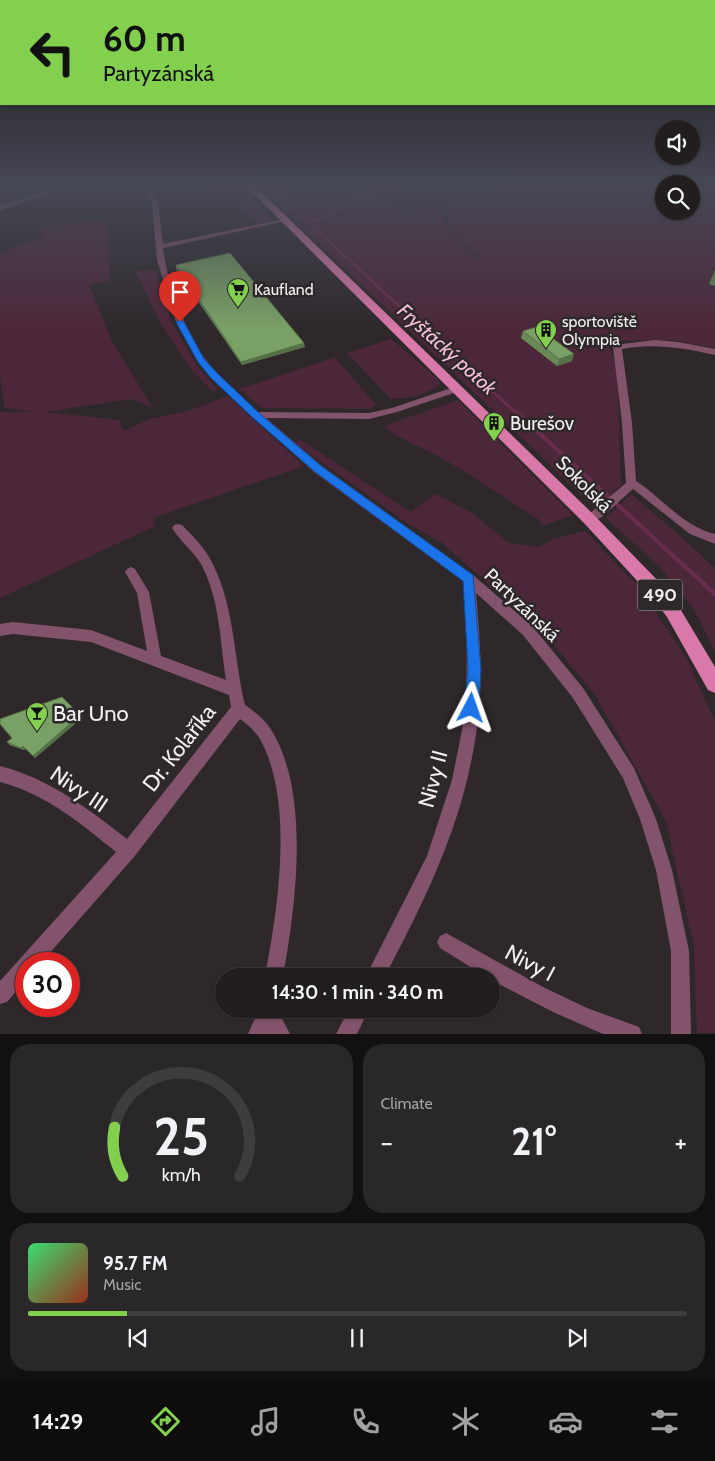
<!DOCTYPE html>
<meta charset="utf-8">
<style>
:root{--surface:#221e20;--page:#2a2729;--text:#f1f3f6;--muted:#a2a2a5;--line:#3f3c3e;--accent:#83d04f}
body{margin:0;font-family:Cabin,sans-serif;background:var(--page);color:var(--text);height:100vh;display:flex;flex-direction:column;font-size:19px;white-space:nowrap}
*{box-sizing:border-box;margin:0}
p{font-size:16px;color:var(--muted)}
.icon{flex:none;width:28px;height:28px;fill:none;stroke:currentColor;stroke-width:2;stroke-linecap:round;stroke-linejoin:round}
.map{position:relative;height:1034px;overflow:hidden}
.sheet{display:flex;flex-direction:column;gap:10px;padding:10px;background:#131012;flex:1}
.sheet>*{flex:none}
.banner{position:absolute;left:0px;top:0px;width:715px;height:105px;box-shadow:0 1px 4px #0004,0 0 0 1px var(--line);background:#83d04f;color:#111;overflow:hidden}
.tools{position:absolute;left:655px;top:120px;display:grid;gap:10px}
.tools a{display:grid;place-items:center;width:45px;height:45px;border-radius:50%;background:var(--surface);box-shadow:0 1px 4px #0004,0 0 0 1px var(--line);font-size:25px}
.speed{position:absolute;left:15px;top:952px;display:flex;gap:10px;font-size:25px;font-weight:700;text-align:center}
.speed>*{display:grid;place-content:center;width:65px;height:65px;border-radius:50%;background:var(--surface);box-shadow:0 1px 4px #0004,0 0 0 1px var(--line);line-height:1}
.speed .limit{border:8px solid #d22;background:#fff;color:#111}
.pin{position:absolute;display:grid;place-items:center;width:42px;height:42px;color:#fff;margin:-51px -21px;border-radius:50% 50% 50% 0;rotate:-45deg;box-shadow:0 0 5px #0007}
.pin .icon{rotate:45deg}
.me{position:absolute;width:55px;margin:-28px;rotate:4deg;stroke-linejoin:round;filter:drop-shadow(0 0 4px #0008)}
.turn{display:flex;align-items:center;gap:18px;height:105px;padding:0 20px;font-size:22px}
.turn .icon{width:65px;height:65px;stroke-width:2.5}
.turn b{display:block;font-size:35px;line-height:42px}
.big{font-size:38px;font-weight:800;line-height:1.1}
.sheet .widget{flex:1;display:flex;flex-direction:column;justify-content:center;gap:8px;min-width:0;padding:0 18px;border-radius:20px;background:var(--page)}
.sheet .dial{align-items:center;gap:0}
.dial svg{height:130px;overflow:visible;fill:none;stroke:var(--line);stroke-width:7;stroke-linecap:round;text-anchor:middle}
.dial text{fill:var(--text);stroke:none}
.song{display:flex;align-items:center;gap:15px}
.cover{width:60px;height:60px;border-radius:8px;background:linear-gradient(135deg,hsl(140 70% 55%),hsl(10 70% 35%))}
.played{height:5px;border-radius:2px;background:linear-gradient(90deg,var(--accent) 15%,var(--line) 15%)}
.keys{display:flex;justify-content:space-around;direction:ltr}
.heat{display:flex;justify-content:space-between;align-items:center;font-size:28px;direction:ltr}
.sheet .tiles{flex:1;display:grid;gap:10px;grid-template-columns:1fr 1fr}
.widget:last-child{grid-column:span 2}
.trip{position:absolute;left:215px;top:968px;width:285px;height:50px;border-radius:25px;background:var(--surface);box-shadow:0 1px 4px #0004,0 0 0 1px var(--line);font-weight:800;line-height:50px;text-align:center}
.tab-bar{display:flex;height:80px;justify-content:space-around;align-items:center;background:#0e0c0d;color:var(--muted)}
.tab-bar .icon{width:35px;height:35px}
.tab-bar .on{color:var(--accent)}
.tab-bar b{font-size:22px;color:var(--text)}
.map>svg:first-child{display:block}
</style>
<div class="map">
<svg width="715" height="1034" viewBox="0 0 715 1034">
<rect width="100%" height="100%" fill="#2e282b"/>
<path fill="#4c2739" fill-rule="evenodd" d="M208,186H242L266,212L270,220L254,223L229,198L216,200Z
M258,186H664V211H691V186H715V348L671,340L608,341L617,370L621,485L595,508ZM444,205C447,212 449,222 451,227C457,241 470,249 481,259H478C459,245 448,230 440,207L405,210L393,206Z
M106,219L110,281L89,284L112,341L153,408L131,399L45,412L119,420L123,431L153,418L188,411L228,396L304,466L153,518L155,526L0,598V412H36L4,408L0,375V254L44,236L39,227Z
M156,270L171,322L198,367L218,390L213,392L189,367L160,322L135,271Z
M391,339L439,380V385C428,394 404,401 390,398L347,353Z
M335,357L376,405L369,409L262,408L239,389Z
M458,400L573,515L543,526L538,519C503,497 468,472 432,453C415,444 398,439 384,426Z
M299,439L411,512L435,494L472,513L509,543L539,547L553,539L585,531L637,585L686,657L715,721V1033H697L694,947L666,821L594,693L541,630L441,542L408,524L295,443Z
M631,494L687,542L715,569V652L694,609L659,566L606,518Z"/>
<g fill="none" stroke-linecap="round" stroke-linejoin="round">
<path stroke="#692d4c" stroke-width="2.5" d="M268,186L378,286
M309,223L366,196L393,186"/>
<path stroke="#692d4c" stroke-width="3" d="M376,285L516,413"/>
<path stroke="#692d4c" stroke-width="4" d="M515,411L692,573"/>
<path stroke="#692d4c" stroke-width="4.5" d="M691,572L715,594"/>
<path fill="#82536a" fill-rule="evenodd" d="M64,186H73L0,210V206Z
M143,186H149L158,202L163,244L283,219L286,221L163,248C167,281 186,334 206,360C221,379 241,395 258,412L369,413L392,408L454,387H460L462,389L460,391L397,412L369,419L266,418L322,466L473,575L533,627L583,688L634,768L656,819L672,870L689,951L691,1034H671V951L656,870L640,819L623,778L573,698L523,635L476,593C479,628 482,663 480,699C472,804 433,885 385,976H366L427,856L452,780L463,725L466,698L467,647L463,581L314,472L253,417L198,362L176,322L157,260L152,202Z
M655,340L678,342L715,349V355C683,348 654,343 622,349L632,423L636,481C662,498 684,527 715,534V544L690,534L633,489L602,517L589,523L585,522L583,519L626,483L622,423L613,347L614,345Z
M178,524L182,525C192,535 202,545 209,557C235,602 233,656 245,705C254,711 264,719 270,728C311,791 296,906 283,976H265C278,909 294,803 261,741C256,732 248,725 240,719L134,857L40,964H26V980L7,1002L0,1004V981L116,852C80,823 46,794 0,782V766C50,779 87,808 127,839L231,707L229,695L91,642L13,634L0,636V624L13,622L91,630L147,651L137,593L125,572L127,569L131,567L135,569L149,592L161,656L226,680C220,642 220,599 201,564C193,551 180,541 172,528L174,525Z
M446,933L543,987L587,1008L639,1027L642,1034H603L553,1012L491,980V976H485L440,948L437,942L440,936Z
M259,1009H277L290,1034H248Z
M349,1009H369L357,1034H336Z"/>
<path fill="#d979a9" fill-rule="evenodd" d="M246,186H255L594,515L665,588L679,607L715,667V693L708,690L667,617L653,598L584,523Z"/>
</g>
<path fill="#698a57" d="M176,265L305,347L242,365L176,269Z
M715,270V286L709,284Z
M523,331L572,361L557,366L521,338Z
M83,717L35,758L26,748L24,750L10,745L7,742Z"/>
<path fill="#557147" d="M304,343L305,347L242,365L241,362Z
M574,354L572,361L557,366L559,359Z
M80,715L83,717L35,758L33,756Z
M23,746L26,748L24,750L21,748Z"/>
<path fill="#7aa165" stroke="#557147" d="M230,253L304,343L241,362L176,265Z
M537,327L574,354L559,359L523,331Z
M62,697L80,715L33,756L23,746L21,748L7,742L12,738L0,724V719Z"/>
<linearGradient id="sky" x2="0" y2="1"><stop stop-color="#191618"/><stop offset="0.56" stop-color="#464855"/><stop offset="1" stop-color="#464855" stop-opacity="0"/></linearGradient>
<rect width="715" height="331" fill="url(#sky)"/>
<path fill="#1a73e8" stroke="#114b97" d="M180,319L184,322L204,359L218,374L259,413L321,466L473,575L481,669L479,708L476,713L471,715L466,713L464,708L468,669L463,581L314,471L252,417L211,378L198,362L176,322Z"/>
<defs>
<g id="supermarket-pin" transform="scale(1.125)"><path d="M0 17L-7.5 6A9.5 9.5 0 1 1 7.5 6Z" fill="#83d04f" stroke="#2e282b"/><path d="M-6-5.5h2.5l.6 2H6L4.5 2H-2.5L-4.4-4H-6ZM-1.5 3.2a1.3 1.3 0 1 0 .1 0ZM3 3.2a1.3 1.3 0 1 0 .1 0Z" fill="#111"/></g>
<g id="building-pin" transform="scale(1.125)"><path d="M0 17L-7.5 6A9.5 9.5 0 1 1 7.5 6Z" fill="#83d04f" stroke="#2e282b"/><path d="M-4-6H4V6H1V3H-1V6H-4ZM-2.5-4.3h1.7v1.8h-1.7ZM.8-4.3h1.7v1.8H.8ZM-2.5-1h1.7V.8h-1.7ZM.8-1h1.7V.8H.8Z" fill="#111"/></g>
<g id="bar-pin" transform="scale(1.125)"><path d="M0 17L-7.5 6A9.5 9.5 0 1 1 7.5 6Z" fill="#83d04f" stroke="#2e282b"/><path d="M-6-5H6L.8 .8V4.5H3.5V6h-7V4.5H-.8V.8Z" fill="#111"/></g>
</defs>
<g fill-rule="evenodd">
<use href="#supermarket-pin" x="238" y="289"/>
<use href="#building-pin" x="546" y="330"/>
<use href="#building-pin" x="494" y="423"/>
<use href="#bar-pin" x="37" y="713"/>
</g>
<g text-anchor="middle" dominant-baseline="central" stroke-width="5" stroke-linejoin="round" paint-order="stroke">
<g font-size="16" fill="#f3eff1" stroke="#2e282b" text-anchor="start">
<text x="254" y="289">Kaufland</text>
<text x="562" y="321">sportoviště<tspan x="562" dy="18">Olympia</tspan></text>
</g>
<rect fill="#2e282b" stroke="#b8b3b6" stroke-width="1" x="637.5" y="579.5" width="45" height="31" rx="4"/>
<g font-size="18" font-weight="bold" fill="#f3eff1">
<text x="660" y="595">490</text>
</g>
<g font-size="19" fill="#f3eff1" stroke="#2e282b" text-anchor="start">
<text x="510" y="423">Burešov</text>
</g>
<g font-size="19" fill="#f3eff1" stroke="#2e282b">
<text transform="translate(584 484) rotate(45)">Sokolská</text>
<text transform="translate(522 605) rotate(44)">Partyzánská</text>
</g>
<g font-size="20" font-style="italic" fill="#fabfd9" stroke="#2e282b">
<text transform="translate(447 349) rotate(42)">Fryštácký potok</text>
</g>
<g font-size="22" fill="#f3eff1" stroke="#2e282b" text-anchor="start">
<text x="53" y="713">Bar Uno</text>
</g>
<g font-size="22" fill="#f3eff1" stroke="#2e282b">
<text transform="translate(179 748) rotate(-52)">Dr. Kolaříka</text>
<text transform="translate(433 779) rotate(-75)">Nivy II</text>
<text transform="translate(79 789) rotate(34)">Nivy III</text>
<text transform="translate(530 963) rotate(28)">Nivy I</text>
</g>
</g>
</svg>
<div class="tools">
<a><svg class="icon" aria-label="sound" viewBox="0 0 24 24"><path d="M4 9h4l5-4v14l-5-4H4zM17 9q2 3 0 6"/></svg></a>
<a><svg class="icon" aria-label="search" viewBox="0 0 24 24"><circle cx="10" cy="10" r="6"/><path d="M15 15l6 6"/></svg></a>
</div>
<div class="speed"><div class="limit">30</div></div>
<div class="pin" style="left:180px;top:322px;background:#d93025"><svg class="icon" aria-label="arrive" viewBox="0 0 24 24"><path d="M6 21V4h12l-3 4 3 4H6"/></svg></div>
<svg class="me" style="left:471px;top:708px" viewBox="-20 -20 40 40"><path d="M0-17L14 15 0 8-14 15z" fill="#1a73e8" stroke="#fff" stroke-width="4"/></svg>
<div class="trip">14:30 · 1 min · 340 m</div>
<div class="banner">
<div class="turn"><svg class="icon" aria-label="left" viewBox="0 0 24 24"><path d="M17 20v-9H6M10 6l-5 5 5 5"/></svg><div><b>60 m</b>Partyzánská</div></div>
</div>
</div>
<section class="sheet">
<div class="tiles">
<div class="widget dial"><svg viewBox="0 0 100 80">
<path d="M14 69A42 42 0 1 1 86 69"/>
<path d="M14 69A42 42 0 0 1 9 39" stroke="#83d04f"/>
<text x="50" y="56" font-size="32" font-weight="700">25</text>
<text x="50" y="72" font-size="11">km/h</text>
</svg></div>
<div class="widget"><p>Climate</p>
<div class="heat"><a>−</a><b class="big">21°</b><a>+</a></div>
</div>
<div class="widget">
<div class="song"><i class="cover"></i><div><b>95.7 FM</b><p>Music</p></div></div>
<div class="played"></div>
<div class="keys"><svg class="icon" aria-label="previous" viewBox="0 0 24 24"><path d="M18 5L8 12l10 7zM5 5v14"/></svg><svg class="icon" aria-label="pause" viewBox="0 0 24 24"><path d="M8 5v14M16 5v14"/></svg><svg class="icon" aria-label="next" viewBox="0 0 24 24"><path d="M6 5l10 7-10 7zM19 5v14"/></svg></div>
</div>
</div>
</section>
<nav class="tab-bar">
<b>14:29</b>
<svg class="icon on" aria-label="directions" viewBox="0 0 24 24"><path d="M12 3l9 9-9 9-9-9zM9 14v-3h6M13 9l2 2-2 2"/></svg>
<svg class="icon" aria-label="music" viewBox="0 0 24 24"><path d="M9 18V5l10-2v13"/><circle cx="6" cy="18" r="3"/><circle cx="16" cy="16" r="3"/></svg>
<svg class="icon" aria-label="phone" viewBox="0 0 24 24"><path d="M5 4h4l2 5-3 2q2 4 5 5l2-3 5 2v4C11 20 4 13 5 4z"/></svg>
<svg class="icon" aria-label="climate" viewBox="0 0 24 24"><path d="M12 3v18M4 7l16 10M4 17L20 7"/></svg>
<svg class="icon" aria-label="car" viewBox="0 0 24 24"><path d="M5 17H2v-5l4-1 3-4h7l3 4 3 1v5h-3M9 17h6M6 11h13"/><circle cx="7" cy="17" r="2"/><circle cx="17" cy="17" r="2"/></svg>
<svg class="icon" aria-label="filters" viewBox="0 0 24 24"><path d="M4 7h16M4 17h16"/><circle cx="9" cy="7" r="2"/><circle cx="15" cy="17" r="2"/></svg>
</nav>
